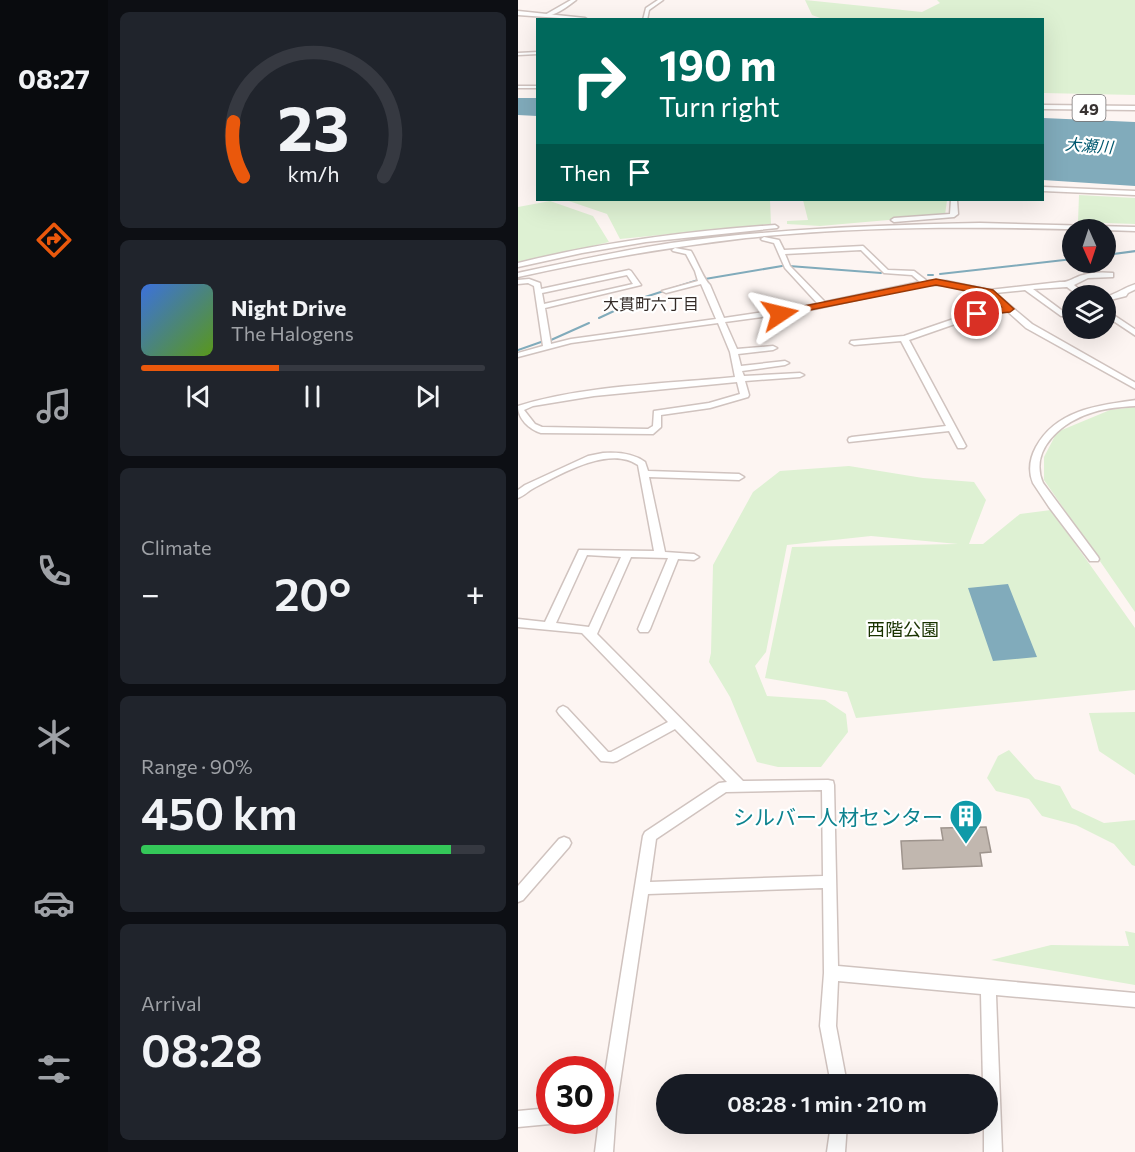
<!DOCTYPE html>
<meta charset="utf-8">
<style>
:root{--surface:#171b24;--page:#20242c;--text:#f1f3f6;--muted:#9ea1a6;--line:#363941;--accent:#ea580c}
body{margin:0;font-family:Commissioner,"Noto Sans JP",sans-serif;background:var(--page);color:var(--text);height:100vh;display:flex;flex-direction:column;font-size:22px;white-space:nowrap}
*{box-sizing:border-box;margin:0}
p{font-size:20px;color:var(--muted)}
.icon{flex:none;width:33px;height:33px;fill:none;stroke:currentColor;stroke-width:2;stroke-linecap:round;stroke-linejoin:round}
.map{position:relative;flex:1;overflow:hidden}
.panel{display:flex;flex-direction:column;gap:12px;padding:12px;background:#0d0f14;width:410px}
.panel>*{flex:none}
.guide{position:absolute;left:18px;top:18px;width:508px;height:183px;border-radius:0px;box-shadow:0 6px 24px #0002;background:#00695c;color:#fff;overflow:hidden}
.needle{width:39px;rotate:177deg}
.buttons{position:absolute;left:544px;top:219px;display:grid;gap:12px}
.buttons a{display:grid;place-items:center;width:54px;height:54px;border-radius:50%;background:var(--surface);box-shadow:0 6px 24px #0002;font-size:30px}
.speed{position:absolute;left:18px;top:1056px;display:flex;gap:12px;font-size:30px;font-weight:700;text-align:center}
.speed>*{display:grid;place-content:center;width:78px;height:78px;border-radius:50%;background:var(--surface);box-shadow:0 6px 24px #0002;line-height:1}
.speed .limit{border:9px solid #d22;background:#fff;color:#111}
.pin{position:absolute;display:grid;place-items:center;width:51px;height:51px;color:#fff;margin:-26px;border:3px solid #fff;border-radius:50%;box-shadow:0 2px 6px #0007}
.me{position:absolute;width:66px;margin:-33px;rotate:80deg;stroke-linejoin:round;filter:drop-shadow(0 0 4px #0008)}
.turn{display:flex;align-items:center;gap:21px;height:126px;padding:0 24px;font-size:27px}
.turn .icon{width:78px;height:78px;stroke-width:2.5}
.turn b{display:block;font-size:42px;line-height:51px}
.then{display:flex;align-items:center;height:57px;padding:0 24px;background:#0003;gap:12px;font-size:22px}
.big{font-size:45px;font-weight:600;line-height:1.1}
.panel .widget{flex:1;display:flex;flex-direction:column;justify-content:center;gap:9px;min-width:0;padding:0 21px;border-radius:9px;background:var(--page)}
.panel .dial{align-items:center;gap:0}
.dial svg{height:156px;overflow:visible;fill:none;stroke:var(--line);stroke-width:7;stroke-linecap:round;text-anchor:middle}
.dial text{fill:var(--text);stroke:none}
.song{display:flex;align-items:center;gap:18px}
.cover{width:72px;height:72px;border-radius:9px;background:linear-gradient(135deg,hsl(220 70% 55%),hsl(90 70% 35%))}
.played{height:6px;border-radius:3px;background:linear-gradient(90deg,var(--accent) 40%,var(--line) 40%)}
.keys{display:flex;justify-content:space-around;direction:ltr}
.heat{display:flex;justify-content:space-between;align-items:center;font-size:33px;direction:ltr}
.charge{height:9px;border-radius:4px;background:linear-gradient(90deg,#34c759 90%,var(--line) 0)}
.trip{position:absolute;left:138px;top:1074px;width:342px;height:60px;border-radius:30px;background:var(--surface);box-shadow:0 6px 24px #0002;font-weight:600;line-height:60px;text-align:center}
main{display:flex;flex:1;min-height:0}
.menu{display:flex;flex-direction:column;width:108px;justify-content:space-around;align-items:center;background:#090b0e;color:var(--muted)}
.menu .icon{width:42px;height:42px}
.menu .selected{color:var(--accent)}
.menu b{font-size:27px;color:var(--text)}
.map>svg:first-child{display:block}
</style>
<main>
<nav class="menu">
<b>08:27</b>
<svg class="icon selected" aria-label="directions" viewBox="0 0 24 24"><path d="M12 3l9 9-9 9-9-9zM9 14v-3h6M13 9l2 2-2 2"/></svg>
<svg class="icon" aria-label="music" viewBox="0 0 24 24"><path d="M9 18V5l10-2v13"/><circle cx="6" cy="18" r="3"/><circle cx="16" cy="16" r="3"/></svg>
<svg class="icon" aria-label="phone" viewBox="0 0 24 24"><path d="M5 4h4l2 5-3 2q2 4 5 5l2-3 5 2v4C11 20 4 13 5 4z"/></svg>
<svg class="icon" aria-label="climate" viewBox="0 0 24 24"><path d="M12 3v18M4 7l16 10M4 17L20 7"/></svg>
<svg class="icon" aria-label="car" viewBox="0 0 24 24"><path d="M5 17H2v-5l4-1 3-4h7l3 4 3 1v5h-3M9 17h6M6 11h13"/><circle cx="7" cy="17" r="2"/><circle cx="17" cy="17" r="2"/></svg>
<svg class="icon" aria-label="filters" viewBox="0 0 24 24"><path d="M4 7h16M4 17h16"/><circle cx="9" cy="7" r="2"/><circle cx="15" cy="17" r="2"/></svg>
</nav>
<section class="panel">
<div class="widget dial"><svg viewBox="0 0 100 80">
<path d="M14 69A42 42 0 1 1 86 69"/>
<path d="M14 69A42 42 0 0 1 9 41" stroke="#ea580c"/>
<text x="50" y="56" font-size="32" font-weight="700">23</text>
<text x="50" y="72" font-size="11">km/h</text>
</svg></div>
<div class="widget">
<div class="song"><i class="cover"></i><div><b>Night Drive</b><p>The Halogens</p></div></div>
<div class="played"></div>
<div class="keys"><svg class="icon" aria-label="previous" viewBox="0 0 24 24"><path d="M18 5L8 12l10 7zM5 5v14"/></svg><svg class="icon" aria-label="pause" viewBox="0 0 24 24"><path d="M8 5v14M16 5v14"/></svg><svg class="icon" aria-label="next" viewBox="0 0 24 24"><path d="M6 5l10 7-10 7zM19 5v14"/></svg></div>
</div>
<div class="widget"><p>Climate</p>
<div class="heat"><a>−</a><b class="big">20°</b><a>+</a></div>
</div>
<div class="widget"><p>Range · 90%</p><b class="big">450 km</b><div class="charge"></div></div>
<div class="widget"><p>Arrival</p><b class="big">08:28</b></div>
</section>
<div class="map">
<svg width="618" height="1152" viewBox="0 0 618 1152">
<rect width="100%" height="100%" fill="#fdf5f2"/>
<path fill="#def1d3" d="M287,0L404,12L422,3L419,0H617V95L525,93V20L305,19L294,15Z
M561,195L617,198V224L560,222Z
M48,200H252L253,224L102,239L89,214Z
M285,200H429L427,215L302,226L269,224V221L290,220Z
M32,201L75,216L91,242L0,264V207Z
M617,407V612L526,480V457L539,432L592,410Z
M331,466L405,478L456,482L468,500L451,544H465L502,514L533,510L617,628V690L338,718L329,692L247,678L274,547L440,544L353,536L269,545L248,652L237,666L249,696L307,700L328,714L330,732L303,767H260L239,762L212,697L191,662L193,653L195,565L235,492L262,471Z
M617,712H618L617,775L581,751L571,713Z
M491,750L517,779L542,786L554,808L586,823L617,820V866L614,865L596,844L558,825L524,816L511,799L478,791L469,778L480,756Z
M607,931L617,933V985L473,960L533,945L611,946Z"/>
<path fill="#81abbb" d="M0,98H19V116L0,115Z
M525,118L617,122V186L525,180Z
M490,584L519,657L475,661L450,588Z"/>
<g fill="none" stroke-linecap="round" stroke-linejoin="round">
<path stroke="#81abbb" stroke-width="2" d="M588,255L618,251
M271,266L363,273
M422,274L555,259
M410,275H415
M187,279L264,266
M81,318L124,298L180,280
M33,340L71,323
M0,350L23,342"/>
</g>
<path fill="#c1b7af" stroke="#9e948d" stroke-width="1.5" d="M468,827L473,852L462,853L464,866L385,869L383,841L425,840L423,828Z"/>
<g fill="none" stroke-linecap="round" stroke-linejoin="round">
<g stroke="#d0c3bf" stroke-width="3">
<path id="minor" d="M53,0H58C49,7 36,17 25,16Z
M140,0H145L131,10L129,20H125L128,8Z
M20,52V54L0,55V53Z
M0,86H20V88H0Z
M525,187L618,191V195L525,191Z
M433,200H439L440,214L436,217L376,222L373,220L376,218L432,214Z
M462,223L618,227V231C489,227 357,224 228,238C151,247 76,260 0,277V273C51,262 101,251 153,243C255,229 359,225 462,223Z
M257,225L260,227L259,228L128,242L64,253L0,267V263C85,242 170,231 257,225Z
M246,237L261,240L266,250L345,246L370,270L396,271L409,281H428L471,290L542,282C551,283 556,277 565,275C574,272 585,272 595,273V277L570,278L556,285L569,296H561L549,287L515,289L546,312V316H543L507,290L477,293L514,324L618,383V389L508,328L489,311L460,316L391,340L448,446L446,448H440L431,431L331,442L330,440L331,438L334,437L428,426L383,341L336,345L332,343L333,341L386,336L456,312L485,308L469,294L428,285H407L287,311L207,322L219,349L255,346L259,348L255,350L220,354L223,366L267,361L271,363L267,365L224,371L226,376L282,373L286,375L282,377L227,381L231,395L230,397L192,408L143,415V427L135,434L23,433C11,429 0,419 0,406C66,385 148,384 217,377L212,352L200,323L53,343L0,357V353L25,346L16,286L10,283L0,284V280L11,279L22,283L23,289L111,270L113,271L123,285L27,308L33,344L53,339L198,319L183,284L148,293L144,291L180,281L177,271L168,254L155,251L154,250L157,248L173,251C178,259 186,280 192,285L206,318L300,304L267,268L256,243L244,240L243,239ZM343,250L366,273L394,275L402,282L307,302L272,266L267,254ZM109,275L115,284L26,304L24,293ZM219,382L222,394L191,403L136,411L135,426L130,429L24,427L17,424L6,410L15,406L76,396Z
M618,284V289L610,293L608,296L588,301V297C600,293 606,288 618,284Z
M588,310L618,330V336L588,316Z
M618,400V406C604,407 589,408 576,412C546,420 510,449 525,483L580,557L581,559L580,561H572L531,507L515,483C510,471 512,458 518,447C538,410 580,405 618,400Z
M85,453C100,452 115,453 127,462L130,471L221,474L226,477L221,480L131,477L147,552L176,554L181,557L176,560L160,559L132,629L130,632H122L120,629L150,558L113,557L79,634L225,781L310,780L315,781L316,785L320,966L618,993V1007L478,995L484,1152H466V1124H470V1084H465L463,994L320,981L318,1026L329,1084H313L302,1026L306,973L305,888L130,894L98,1110L95,1152H77L81,1120H82V1105L125,836L127,832L201,783L209,782L157,729L99,761L95,762L83,761L41,714L39,711L41,708L45,706L49,708L90,752H93L150,722L64,633L0,627V619L27,622L61,550L136,551L120,465C92,445 42,474 16,488C10,491 6,496 0,498V490L7,485L70,456ZM69,555L103,557L71,627L38,623ZM304,790L305,876L132,882L138,839L208,792Z
M46,837L51,839L53,843L51,847L5,900L0,902V886L41,839Z
M32,1108V1120H38V1122L32,1124L0,1127V1111Z
M313,1124H329L327,1152H309Z"/>
</g>
<g stroke="#d0c3bf" stroke-width="3">
<path id="primary" d="M0,11L67,18L70,20L0,15Z
M525,105L618,106V110L525,109Z"/>
</g>
<use href="#minor" fill="#fff" fill-rule="evenodd"/>
<use href="#primary" fill="#fff" fill-rule="evenodd"/>
</g>
<path fill="#ea580c" stroke="#983908" stroke-width="1.5" d="M418,279L475,290L496,309L492,312L455,316V311L483,307L468,295L418,285L262,316L257,314L262,311Z"/>
<defs>
<g id="building-pin" transform="scale(1.725)"><path d="M0 17L-7.5 6A9.5 9.5 0 1 1 7.5 6Z" fill="#0f9aa8" stroke="#fff"/><path d="M-4-6H4V6H1V3H-1V6H-4ZM-2.5-4.3h1.7v1.8h-1.7ZM.8-4.3h1.7v1.8H.8ZM-2.5-1h1.7V.8h-1.7ZM.8-1h1.7V.8H.8Z" fill="#fff"/></g>
</defs>
<g fill-rule="evenodd">
<use href="#building-pin" x="448" y="816"/>
</g>
<g text-anchor="middle" dominant-baseline="central" stroke-width="4.5" stroke-linejoin="round" paint-order="stroke">
<rect fill="#fff" stroke="#747070" stroke-width="1.5" x="554.5" y="95" width="33" height="26" rx="4.5"/>
<g font-size="16" font-weight="bold" fill="#383332">
<text x="571" y="108">49</text>
</g>
<g font-size="16" font-style="italic" fill="#00586f" stroke="#fff">
<text transform="translate(571 145) rotate(4)">大瀬川</text>
</g>
<g font-size="16" fill="#332a26" stroke="#fff">
<text x="133" y="303">大貫町六丁目</text>
</g>
<g font-size="18" fill="#193301" stroke="#fff">
<text x="385" y="629">西階公園</text>
</g>
<g font-size="21" fill="#0d838f" stroke="#fff" text-anchor="end">
<text x="425" y="816">シルバー人材センター</text>
</g>
</g>
</svg>
<div class="buttons">
<a><svg class="needle" viewBox="-14 -14 28 28"><path d="M0-13l5 13h-10z" fill="#e53935"/><path d="M0 13l5-13h-10z" fill="#9ea1a6"/></svg></a>
<a><svg class="icon" aria-label="layers" viewBox="0 0 24 24"><path d="M12 4l9 5-9 5-9-5zM3 14l9 5 9-5"/></svg></a>
</div>
<div class="speed"><div class="limit">30</div></div>
<div class="pin" style="left:459px;top:314px;background:#d93025"><svg class="icon" aria-label="arrive" viewBox="0 0 24 24"><path d="M6 21V4h12l-3 4 3 4H6"/></svg></div>
<svg class="me" style="left:262px;top:314px" viewBox="-20 -20 40 40"><path d="M0-17L14 15 0 8-14 15z" fill="#ea580c" stroke="#fff" stroke-width="4"/></svg>
<div class="trip">08:28 · 1 min · 210 m</div>
<div class="guide">
<div class="turn"><svg class="icon" aria-label="right" viewBox="0 0 24 24"><path d="M7 20v-9h11M14 6l5 5-5 5"/></svg><div><b>190 m</b>Turn right</div></div>
<div class="then">Then<svg class="icon" aria-label="arrive" viewBox="0 0 24 24"><path d="M6 21V4h12l-3 4 3 4H6"/></svg></div>
</div>
</div>
</main>
